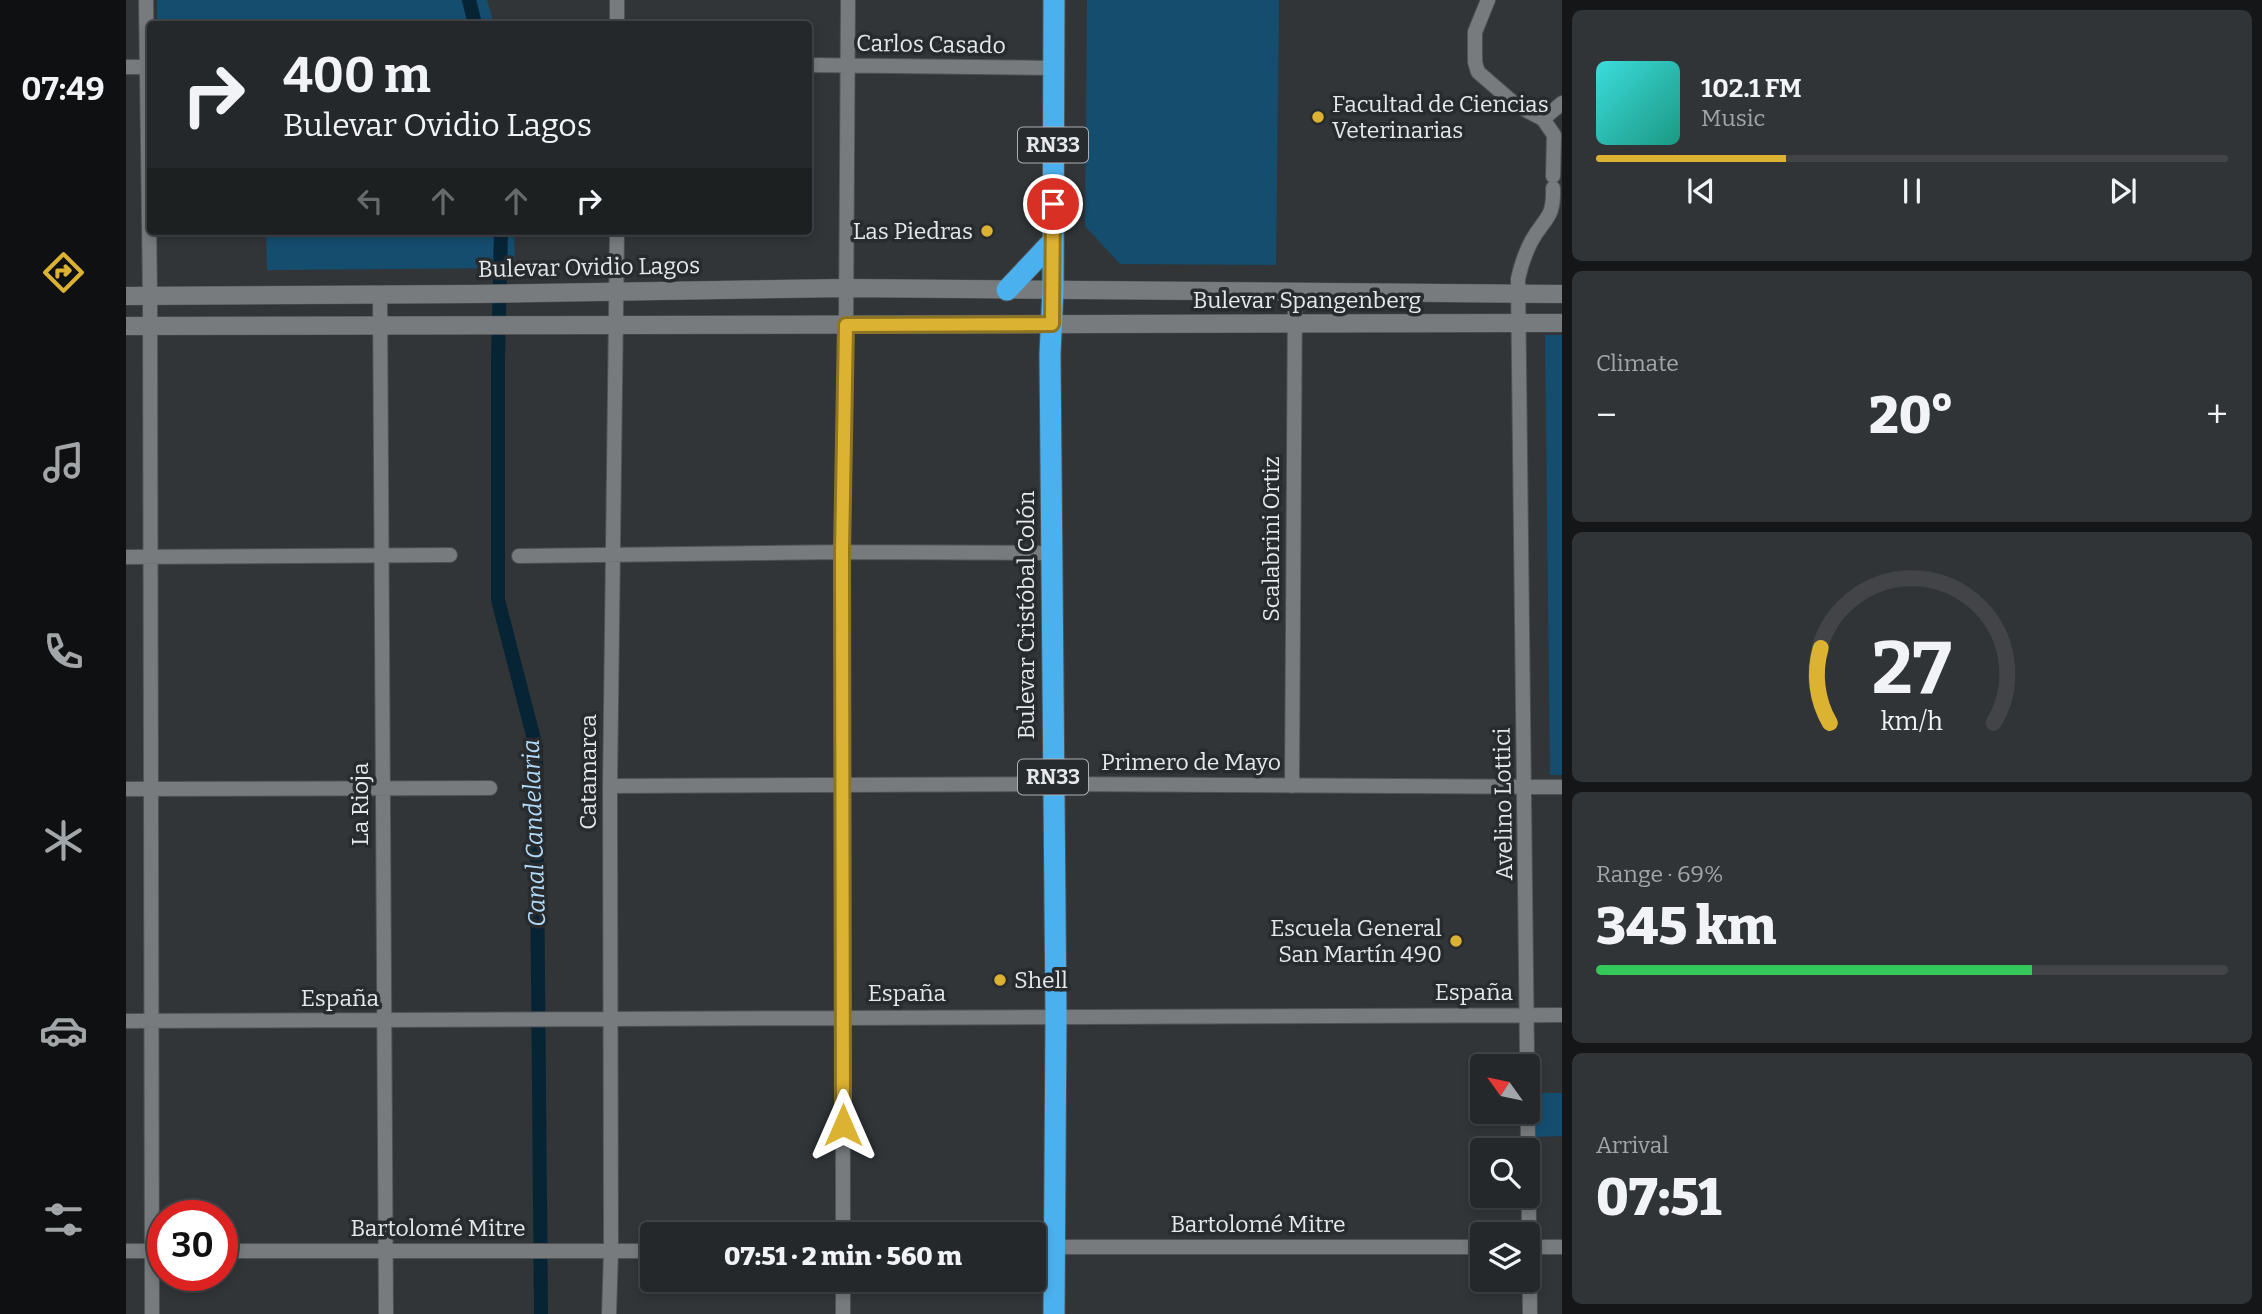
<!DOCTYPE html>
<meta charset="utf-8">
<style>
:root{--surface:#25282a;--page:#313436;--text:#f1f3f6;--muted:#a3a6a8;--line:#424447;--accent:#dcb233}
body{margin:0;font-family:Bitter,serif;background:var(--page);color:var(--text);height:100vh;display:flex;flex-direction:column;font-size:26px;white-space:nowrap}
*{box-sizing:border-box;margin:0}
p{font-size:23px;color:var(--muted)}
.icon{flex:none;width:38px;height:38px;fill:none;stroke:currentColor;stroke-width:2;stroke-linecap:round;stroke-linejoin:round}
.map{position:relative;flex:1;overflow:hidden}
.side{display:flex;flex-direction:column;gap:10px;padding:10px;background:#141617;width:700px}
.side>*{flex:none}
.top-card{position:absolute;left:21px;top:21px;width:665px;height:214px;border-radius:7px;box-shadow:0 4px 10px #0003,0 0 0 2px var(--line);background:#25282a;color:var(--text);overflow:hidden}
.needle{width:46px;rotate:303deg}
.tools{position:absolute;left:1344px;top:1054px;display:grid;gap:14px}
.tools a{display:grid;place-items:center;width:70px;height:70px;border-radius:7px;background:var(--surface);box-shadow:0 4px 10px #0003,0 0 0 2px var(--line);font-size:35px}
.speed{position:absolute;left:21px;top:1200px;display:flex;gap:14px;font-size:35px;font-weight:700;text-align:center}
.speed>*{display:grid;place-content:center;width:91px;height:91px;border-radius:50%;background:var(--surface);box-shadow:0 4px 10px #0003,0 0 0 2px var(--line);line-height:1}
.speed .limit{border:10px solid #d22;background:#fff;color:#111}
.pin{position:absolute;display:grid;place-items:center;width:60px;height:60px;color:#fff;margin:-30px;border:4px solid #fff;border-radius:50%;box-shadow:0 2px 7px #0007}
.me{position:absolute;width:77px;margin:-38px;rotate:0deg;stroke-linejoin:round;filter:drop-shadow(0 0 5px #0008)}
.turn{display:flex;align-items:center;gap:24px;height:147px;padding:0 21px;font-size:32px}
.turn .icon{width:91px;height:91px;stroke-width:2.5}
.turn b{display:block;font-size:49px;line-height:60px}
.lanes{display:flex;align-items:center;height:66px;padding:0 21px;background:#0003;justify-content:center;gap:35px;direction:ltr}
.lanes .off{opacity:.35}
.big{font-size:52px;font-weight:800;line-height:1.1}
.side .card{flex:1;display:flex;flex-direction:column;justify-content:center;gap:10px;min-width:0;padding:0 24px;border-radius:10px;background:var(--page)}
.side .dial{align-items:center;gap:0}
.dial svg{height:182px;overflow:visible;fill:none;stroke:var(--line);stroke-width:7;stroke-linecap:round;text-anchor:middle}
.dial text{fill:var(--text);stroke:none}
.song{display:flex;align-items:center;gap:21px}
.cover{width:84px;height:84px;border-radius:10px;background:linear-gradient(135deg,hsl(180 70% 55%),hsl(170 70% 35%))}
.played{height:7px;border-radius:4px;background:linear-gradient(90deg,var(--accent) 30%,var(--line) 30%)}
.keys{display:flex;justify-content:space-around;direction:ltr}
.heat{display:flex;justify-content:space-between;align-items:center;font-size:38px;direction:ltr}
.charge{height:10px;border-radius:5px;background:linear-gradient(90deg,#34c759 69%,var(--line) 0)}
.trip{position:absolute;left:514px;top:1222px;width:406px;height:70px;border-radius:7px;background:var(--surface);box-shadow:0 4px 10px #0003,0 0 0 2px var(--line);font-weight:800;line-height:70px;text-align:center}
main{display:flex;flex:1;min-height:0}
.menu{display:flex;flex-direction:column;width:126px;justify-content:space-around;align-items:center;background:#0f1011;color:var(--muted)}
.menu .icon{width:49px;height:49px}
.menu .current{color:var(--accent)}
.menu b{font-size:32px;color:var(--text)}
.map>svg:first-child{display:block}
</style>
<main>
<nav class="menu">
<b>07:49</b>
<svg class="icon current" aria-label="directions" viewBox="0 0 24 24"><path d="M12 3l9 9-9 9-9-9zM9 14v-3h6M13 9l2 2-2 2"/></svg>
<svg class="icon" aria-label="music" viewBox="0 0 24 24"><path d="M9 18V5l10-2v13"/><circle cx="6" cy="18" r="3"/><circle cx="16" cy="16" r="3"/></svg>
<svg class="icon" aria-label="phone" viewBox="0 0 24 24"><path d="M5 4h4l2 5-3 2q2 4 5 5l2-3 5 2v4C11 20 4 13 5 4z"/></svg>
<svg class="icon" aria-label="climate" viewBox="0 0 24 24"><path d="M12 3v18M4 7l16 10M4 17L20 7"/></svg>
<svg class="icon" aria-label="car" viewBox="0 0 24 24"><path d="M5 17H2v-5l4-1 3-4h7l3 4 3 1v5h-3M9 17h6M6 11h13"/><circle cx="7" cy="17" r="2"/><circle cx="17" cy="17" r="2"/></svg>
<svg class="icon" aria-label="filters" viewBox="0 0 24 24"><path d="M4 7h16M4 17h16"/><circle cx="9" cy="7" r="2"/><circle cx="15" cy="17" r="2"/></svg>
</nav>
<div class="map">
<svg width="1436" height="1314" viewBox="0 0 1436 1314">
<rect width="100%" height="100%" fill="#313538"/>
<path fill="#154d6f" d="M31,0H361L368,24H31Z
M961,0H1153L1150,265L994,264L959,226Z
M140,231H388L389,268L141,270Z
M1419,335H1436V775H1424Z
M1408,1093H1436V1136L1408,1137Z"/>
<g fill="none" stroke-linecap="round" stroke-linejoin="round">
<path stroke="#072435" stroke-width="14" d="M343,0L349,24
M375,231L372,358V600L410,747L415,1314"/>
<g stroke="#4e5254" stroke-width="16">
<path id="street" d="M20,0L24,295L26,1314
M491,0V24
M1362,0L1349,32V62L1352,72L1390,105L1417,119L1428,135L1427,176
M682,65L927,68
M0,67H24
M1417,119L1436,103
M254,294L260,1314
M393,556L716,552L926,553
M0,557L324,555
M484,786L927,784L1436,787
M1166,786L1169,293
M0,789L364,788
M0,1021C479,1020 957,1016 1436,1015
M717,1234L716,552L720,325L722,0
M908,1247H1356
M1402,1247H1436
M0,1251H37
M96,1251H527
M717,1279V1314
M483,1314L485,1252L484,786L491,231
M1404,1314L1392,279C1395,265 1399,253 1406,240C1419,217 1428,219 1427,188"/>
</g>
<g stroke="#4e5254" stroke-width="19">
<path id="secondary" d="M0,296L347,294L720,288L1436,294
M0,326L1436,323"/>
</g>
<g stroke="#4e5254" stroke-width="23">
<path id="highway" d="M881,290L927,241
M928,1314L930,1016L924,354L927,290L928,0"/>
</g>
<use href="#street" stroke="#777b7e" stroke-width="14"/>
<use href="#secondary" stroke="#777b7e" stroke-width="18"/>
<use href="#highway" stroke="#4bb0ee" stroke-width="21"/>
</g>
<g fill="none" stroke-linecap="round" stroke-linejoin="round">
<g stroke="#8f7421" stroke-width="18">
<path id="route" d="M717,1125L716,552L720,325L926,324L927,204"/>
</g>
<use href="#route" stroke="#dcb233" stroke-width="12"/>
</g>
<g fill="#dcb233" stroke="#282b2e" stroke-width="2.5">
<circle cx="1192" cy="117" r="7"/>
<circle cx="861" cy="231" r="7"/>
<circle cx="1330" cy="941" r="7"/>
<circle cx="874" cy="980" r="7"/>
</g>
<g text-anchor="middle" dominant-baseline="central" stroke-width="7" stroke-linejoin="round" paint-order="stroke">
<g fill="#282b2e" stroke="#acafb1" stroke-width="2">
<rect x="892" y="127.5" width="70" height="35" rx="5"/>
<rect x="892" y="759.5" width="70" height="35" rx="5"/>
</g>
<g font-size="21" font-weight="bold" fill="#e5e7e9">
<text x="927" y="145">RN33</text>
<text x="927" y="777">RN33</text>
</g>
<g font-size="23" fill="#e5e7e9" stroke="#282b2e">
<text transform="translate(805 44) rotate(1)">Carlos Casado</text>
<text transform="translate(463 267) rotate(-1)">Bulevar Ovidio Lagos</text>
<text x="1181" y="300">Bulevar Spangenberg</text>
<text transform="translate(1145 539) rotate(-90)">Scalabrini Ortiz</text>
<text transform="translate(900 615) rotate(-90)">Bulevar Cristóbal Colón</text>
<text x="1065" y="762">Primero de Mayo</text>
<text transform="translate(462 772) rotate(-90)">Catamarca</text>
<text transform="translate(234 804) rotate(-90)">La Rioja</text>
<text transform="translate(1377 804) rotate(-91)">Avelino Lottici</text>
<text x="1348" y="992">España</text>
<text x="781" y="993">España</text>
<text x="214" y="998">España</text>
<text x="1132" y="1224">Bartolomé Mitre</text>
<text x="312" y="1228">Bartolomé Mitre</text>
</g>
<g font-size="23" fill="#e5e7e9" stroke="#282b2e" text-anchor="start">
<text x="1206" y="104">Facultad de Ciencias<tspan x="1206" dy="26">Veterinarias</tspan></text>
<text x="847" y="231" text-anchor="end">Las Piedras</text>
<text x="1316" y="928" text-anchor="end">Escuela General<tspan x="1316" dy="26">San Martín 490</tspan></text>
<text x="888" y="980">Shell</text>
</g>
<g font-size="24" font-style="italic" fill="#b2dbf9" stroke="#282b2e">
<text transform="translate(408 833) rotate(-92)">Canal Candelaria</text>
</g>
</g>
</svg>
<div class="tools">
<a><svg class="needle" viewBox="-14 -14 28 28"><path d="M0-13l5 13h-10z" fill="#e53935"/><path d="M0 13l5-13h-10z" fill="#a3a6a8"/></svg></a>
<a><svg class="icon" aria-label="search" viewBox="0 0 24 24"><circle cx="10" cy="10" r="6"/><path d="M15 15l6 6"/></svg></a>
<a><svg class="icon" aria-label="layers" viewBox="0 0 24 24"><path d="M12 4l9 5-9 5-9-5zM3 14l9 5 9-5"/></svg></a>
</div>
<div class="speed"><div class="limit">30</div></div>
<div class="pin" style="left:927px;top:204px;background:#d93025"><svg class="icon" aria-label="arrive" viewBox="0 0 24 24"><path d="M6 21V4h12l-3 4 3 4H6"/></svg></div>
<svg class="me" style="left:717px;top:1125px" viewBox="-20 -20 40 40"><path d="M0-17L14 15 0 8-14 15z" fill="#dcb233" stroke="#fff" stroke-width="4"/></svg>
<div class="trip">07:51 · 2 min · 560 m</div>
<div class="top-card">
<div class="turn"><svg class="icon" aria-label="right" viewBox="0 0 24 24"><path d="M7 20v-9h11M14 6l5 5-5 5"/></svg><div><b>400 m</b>Bulevar Ovidio Lagos</div></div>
<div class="lanes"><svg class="icon off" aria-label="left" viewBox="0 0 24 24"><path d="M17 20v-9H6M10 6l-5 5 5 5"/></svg><svg class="icon off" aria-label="ahead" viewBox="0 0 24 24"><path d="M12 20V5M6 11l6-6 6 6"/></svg><svg class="icon off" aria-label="ahead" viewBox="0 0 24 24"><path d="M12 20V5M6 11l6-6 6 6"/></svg><svg class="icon" aria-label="right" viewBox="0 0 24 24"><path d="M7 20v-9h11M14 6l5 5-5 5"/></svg></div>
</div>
</div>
<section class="side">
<div class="card">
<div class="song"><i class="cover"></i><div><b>102.1 FM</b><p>Music</p></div></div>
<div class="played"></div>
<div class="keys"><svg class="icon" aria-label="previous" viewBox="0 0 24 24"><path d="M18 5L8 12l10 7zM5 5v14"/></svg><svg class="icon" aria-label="pause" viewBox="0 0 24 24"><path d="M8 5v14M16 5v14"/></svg><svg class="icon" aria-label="next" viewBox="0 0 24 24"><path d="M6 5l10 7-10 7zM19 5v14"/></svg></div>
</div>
<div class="card"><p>Climate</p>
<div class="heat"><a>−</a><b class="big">20°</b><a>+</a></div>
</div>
<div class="card dial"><svg viewBox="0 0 100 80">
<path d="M14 69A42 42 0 1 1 86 69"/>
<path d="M14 69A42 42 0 0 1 10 36" stroke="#dcb233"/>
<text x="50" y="56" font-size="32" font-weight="700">27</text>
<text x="50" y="72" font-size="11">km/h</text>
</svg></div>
<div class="card"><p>Range · 69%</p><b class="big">345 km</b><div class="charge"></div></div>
<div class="card"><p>Arrival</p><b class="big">07:51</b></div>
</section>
</main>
